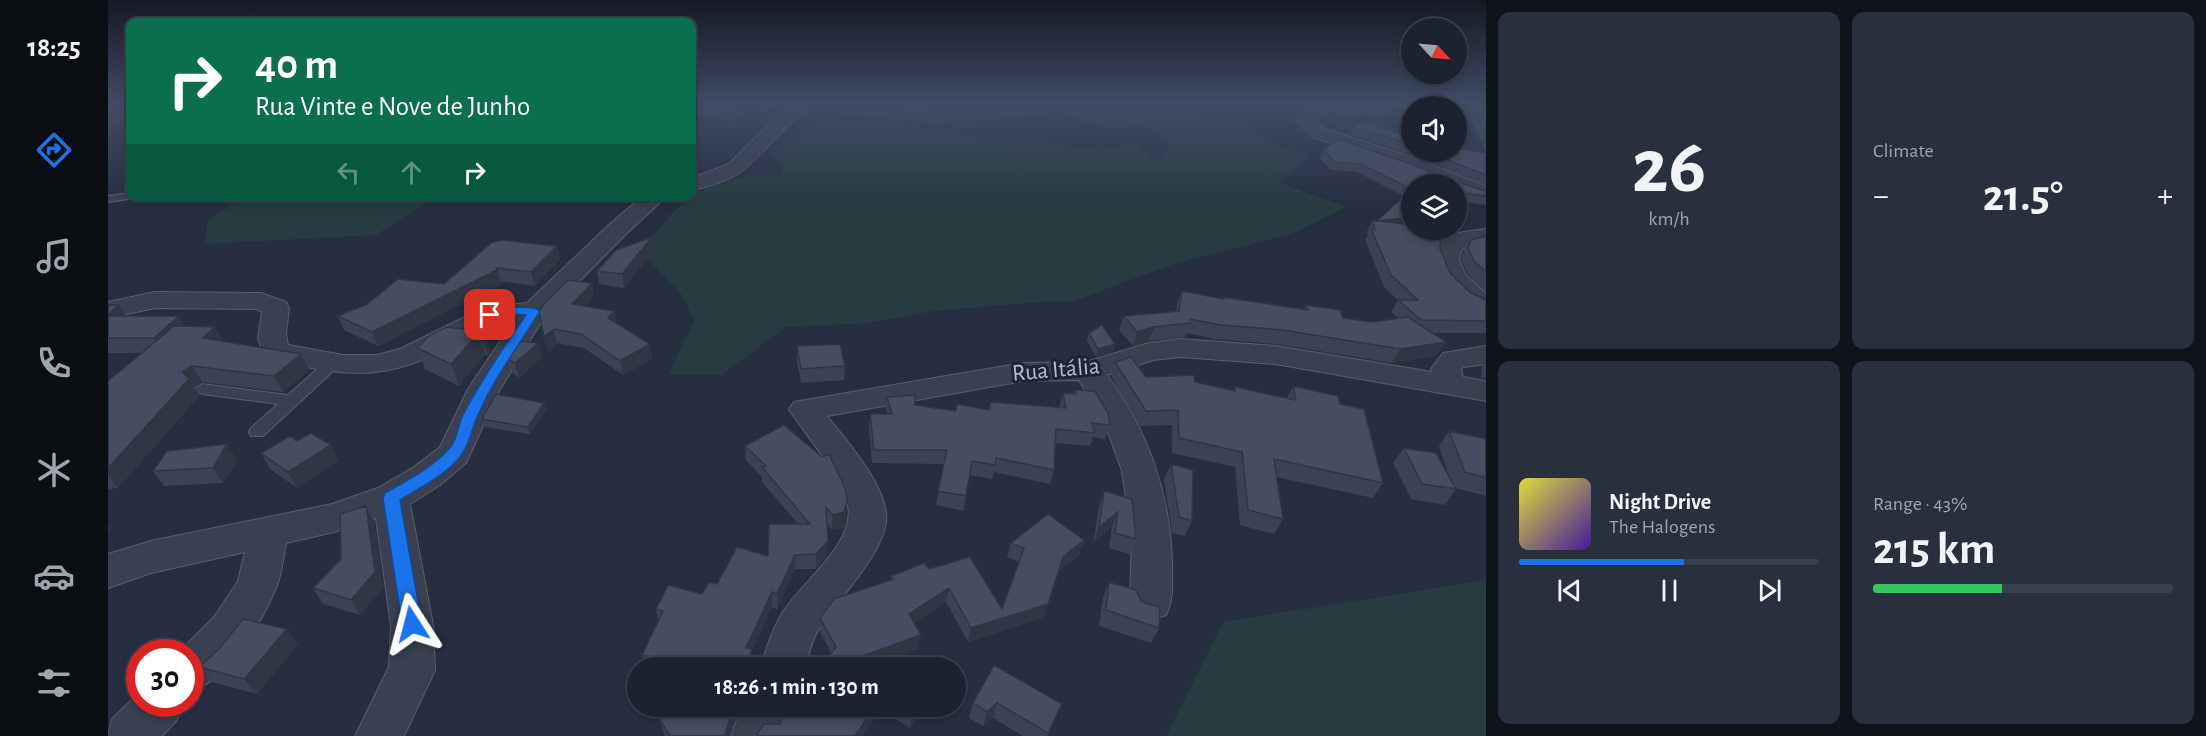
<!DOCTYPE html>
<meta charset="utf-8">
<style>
:root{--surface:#1c2230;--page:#292f3c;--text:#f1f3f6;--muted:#a0a4ab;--line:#3a3f4c;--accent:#1a73e8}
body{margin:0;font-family:"Alegreya Sans",sans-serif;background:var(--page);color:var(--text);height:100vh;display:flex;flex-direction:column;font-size:22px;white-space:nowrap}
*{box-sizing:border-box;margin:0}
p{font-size:20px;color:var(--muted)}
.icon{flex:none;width:33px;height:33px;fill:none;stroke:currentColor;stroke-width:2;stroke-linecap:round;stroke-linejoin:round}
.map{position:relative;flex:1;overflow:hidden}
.panel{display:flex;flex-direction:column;gap:12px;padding:12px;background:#0f131a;width:720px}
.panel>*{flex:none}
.banner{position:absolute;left:18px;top:18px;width:570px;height:183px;border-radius:12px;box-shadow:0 3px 9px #0003,0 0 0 2px var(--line);background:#0b6e4f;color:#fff;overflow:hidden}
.needle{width:39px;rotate:116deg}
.fabs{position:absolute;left:1293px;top:18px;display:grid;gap:12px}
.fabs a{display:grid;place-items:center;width:66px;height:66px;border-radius:50%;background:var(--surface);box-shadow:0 3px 9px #0003,0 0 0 2px var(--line);font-size:30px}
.speed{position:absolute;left:18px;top:639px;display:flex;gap:12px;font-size:30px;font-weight:700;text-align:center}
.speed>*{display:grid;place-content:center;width:78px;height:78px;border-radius:50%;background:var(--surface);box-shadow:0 3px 9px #0003,0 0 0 2px var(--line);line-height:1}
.speed .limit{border:9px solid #d22;background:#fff;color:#111}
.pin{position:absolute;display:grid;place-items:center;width:51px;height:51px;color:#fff;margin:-26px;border-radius:12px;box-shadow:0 3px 9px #0006}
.me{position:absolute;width:66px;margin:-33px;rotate:351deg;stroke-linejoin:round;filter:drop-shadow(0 0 4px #0008)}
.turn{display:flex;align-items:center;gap:21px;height:126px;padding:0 30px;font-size:27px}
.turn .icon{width:78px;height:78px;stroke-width:2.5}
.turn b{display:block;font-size:42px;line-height:51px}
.lanes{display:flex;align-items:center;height:57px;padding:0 30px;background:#0003;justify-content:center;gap:30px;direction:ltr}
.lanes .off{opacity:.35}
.big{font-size:45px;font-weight:700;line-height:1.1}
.panel .widget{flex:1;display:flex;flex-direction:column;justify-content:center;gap:9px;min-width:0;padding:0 21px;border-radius:12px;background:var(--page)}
.panel .dial{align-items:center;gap:0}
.dial b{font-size:78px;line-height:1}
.song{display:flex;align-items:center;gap:18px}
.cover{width:72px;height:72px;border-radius:9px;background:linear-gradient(135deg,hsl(60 70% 55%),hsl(260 70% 35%))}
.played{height:6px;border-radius:3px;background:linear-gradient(90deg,var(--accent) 55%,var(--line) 55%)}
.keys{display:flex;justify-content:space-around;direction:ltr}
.heat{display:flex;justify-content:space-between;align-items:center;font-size:33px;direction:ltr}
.charge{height:9px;border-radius:4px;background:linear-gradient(90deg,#34c759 43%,var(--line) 0)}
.panel .tiles{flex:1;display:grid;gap:12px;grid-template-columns:repeat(2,1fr)}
.trip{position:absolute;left:519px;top:657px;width:339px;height:60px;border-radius:30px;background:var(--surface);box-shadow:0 3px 9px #0003,0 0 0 2px var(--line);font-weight:700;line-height:60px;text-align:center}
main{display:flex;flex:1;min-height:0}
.dock{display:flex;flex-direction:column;width:108px;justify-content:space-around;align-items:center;background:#0b0e13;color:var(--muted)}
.dock .icon{width:42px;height:42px}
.dock .selected{color:var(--accent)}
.dock b{font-size:27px;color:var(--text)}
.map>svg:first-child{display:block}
</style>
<main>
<nav class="dock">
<b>18:25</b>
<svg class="icon selected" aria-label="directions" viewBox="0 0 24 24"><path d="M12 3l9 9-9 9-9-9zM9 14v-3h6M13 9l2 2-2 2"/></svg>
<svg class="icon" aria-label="music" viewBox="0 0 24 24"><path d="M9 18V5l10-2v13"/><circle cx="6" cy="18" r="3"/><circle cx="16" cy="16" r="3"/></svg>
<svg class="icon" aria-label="phone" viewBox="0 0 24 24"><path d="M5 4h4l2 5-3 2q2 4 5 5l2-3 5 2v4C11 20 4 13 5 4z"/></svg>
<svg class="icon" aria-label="climate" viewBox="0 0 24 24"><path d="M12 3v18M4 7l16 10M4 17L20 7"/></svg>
<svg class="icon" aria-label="car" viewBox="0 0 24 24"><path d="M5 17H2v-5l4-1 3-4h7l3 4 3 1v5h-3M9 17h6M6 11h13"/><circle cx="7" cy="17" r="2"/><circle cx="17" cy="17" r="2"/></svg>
<svg class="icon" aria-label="filters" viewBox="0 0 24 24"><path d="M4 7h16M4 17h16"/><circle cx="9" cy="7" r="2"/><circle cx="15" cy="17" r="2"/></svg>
</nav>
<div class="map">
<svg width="1378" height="736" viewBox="0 0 1378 736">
<rect width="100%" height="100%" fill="#262e40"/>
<path fill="#283b40" d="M848,103H1060L1062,108L1129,119L1166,145L1202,156L1172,183L1239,207L1186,233L1066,264L966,301L932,302L825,311L762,323L678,327L614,375H560L586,321L574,295L531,250L580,197L584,196V193L642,175L672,177L675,167L664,154L704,127L761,121L864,136L991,149L1028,144L1048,161L1064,145L1041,127L994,128L957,112L844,123L832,126L754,115L717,112L726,106H843Z
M136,197V196L328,197L268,235L97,244L99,221Z
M1378,580V736H1058L1115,622Z"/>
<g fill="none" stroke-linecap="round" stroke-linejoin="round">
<g stroke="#585e6d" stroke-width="2">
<path id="lane" d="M659,103H674L653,110L649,107Z
M22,193V196H28L27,198L0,202V196Z
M222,360L229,365L220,376L155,436H143L141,432L143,428L170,404L94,394L86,389L94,384L180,395L217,362Z"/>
</g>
<g stroke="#585e6d" stroke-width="2">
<path id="street" d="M688,103H710C704,111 692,114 684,122C644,158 644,178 584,190V178L621,164L665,120Z
M791,103H832C825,111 798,111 791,103Z
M1207,103H1262C1250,117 1221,100 1206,120L1217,129L1304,157L1378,186V199L1348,189V184H1338L1290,165L1205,137L1188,121L1194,111Z
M535,196H559L519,233L437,316L392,389L358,463L332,485L302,504L325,625L327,670L296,736H247L281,667L283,625L268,518L226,532L178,543C175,557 174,575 168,588C154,623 118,679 82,693V652H71L107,616L130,581L137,552L43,573L0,588V554L43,541L224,504L270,488L306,467L332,447L360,389L407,319C377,324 354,341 327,354C267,384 219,373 157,357L150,339L154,312L148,309L47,308L0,318V302L47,292L153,293L178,302L181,308L178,334L180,345L235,355H269L292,349L365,313L390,306L419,303L503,223Z
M1378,229V243L1354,249L1351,260L1357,274L1378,294V314C1352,308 1307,264 1337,239C1348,231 1366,231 1378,229Z
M1073,339L1168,346L1324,372L1323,369L1335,353L1378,346V364L1355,367L1353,369L1355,377L1378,381V401L1168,364L1073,357L1045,360L999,375C1040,430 1063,496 1064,565C1064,583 1066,599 1058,615L1043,620L1028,615L1022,602L1024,537L1014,471L999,429L971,380L915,381L719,416C739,441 775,482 778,514C782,549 726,603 709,632C703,643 700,656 697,668H652C659,648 665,626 677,609C696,580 751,540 739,502C728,467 700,439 681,409L686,402L915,363L978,362L1041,343Z
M32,692V704H75L69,720L54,736H0L4,719Z
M634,706H681L671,736H623Z"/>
</g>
<use href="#lane" fill="#3a404f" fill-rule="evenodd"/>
<use href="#street" fill="#3a404f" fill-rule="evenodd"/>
</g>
<path fill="#3b4253" d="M648,103L626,121L590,115L589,104Z
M1341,103H1378V185L1305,155L1243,135L1246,127L1304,138V152H1348L1378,153L1356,103L1342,105Z
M1216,150L1352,183L1378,191V205L1348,201L1304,225L1339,230L1333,240L1332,249L1342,273L1363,293L1378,300V333H1323L1328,356L1284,363L1168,344L1107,339L1079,333L1077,337L1041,341L1025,346L1011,330L1016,316L1068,312L1069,304L1074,291L1114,299L1115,297L1196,309L1198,305L1235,318L1264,322L1290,318L1283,312L1290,300L1276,287L1257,240L1260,235L1259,231L1265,220L1269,221L1296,196L1249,172L1222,170L1212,158Z
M1378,236V292L1359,273L1353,260L1356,251L1363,240Z
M449,246L452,260L427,286L392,281L393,284L270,346L236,330L230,316L259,304L336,284Z
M546,250L516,288L491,284L489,271Z
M484,283L486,296L477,306L506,311L508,323L542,344L544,359L515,375L476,348L449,343L440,352L436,337Z
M0,305H11L18,316L78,326L107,327L115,341L193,354L201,370L175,392L94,382L86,387L92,395L10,488L0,489V381L34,353H0Z
M376,331L382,351L380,356L377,354L351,386L317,369L309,348Z
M981,333L1005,352L988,357L979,341Z
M430,343L434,357L411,378L405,373L400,359Z
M689,346L737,366L736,380L693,383L689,361Z
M1378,361V378H1373L1374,367Z
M1007,362L1038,377L1087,382L1126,390L1127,387L1179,398L1185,386L1232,404L1275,483L1265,498L1168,477L1175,519L1166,534L1132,525L1127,467L1064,453V425L1032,426L1003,376Z
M967,390L1002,425L997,439L985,437L982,446L947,443L946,470L942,484L886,472L884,479L862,475L855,511L828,505L836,464L764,463L761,428L762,414H779L778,410L779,397L807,405L848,411L880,410L882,402L951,407L955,393H966Z
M436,403L438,411L422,434L377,427L374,419Z
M1341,431L1378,439V496L1348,488V489L1337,505L1303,499L1285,463L1296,448L1341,476L1331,446Z
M189,441L231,461L189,488L162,469L153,453Z
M637,446L738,516L736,527L724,530L719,524V555L708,569H687L669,609L664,607L644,651L645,664L644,668H537L534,655L550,621L548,609L594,594L609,584L660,556L690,524L654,482V477L638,460Z
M129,460L115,483L56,486L45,471Z
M1063,464L1084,521L1077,536L1064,533L1056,479Z
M996,491L1028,539L1021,554L1001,548L1004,527L985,543L991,507Z
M258,506L266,521L275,588L252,615L215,604L205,588L233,559Z
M976,540L971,555L951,571L935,618L860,642L838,602L806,623L810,650L723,653L712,632V618L783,581V576L821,569L894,609L911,562L899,557L903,543Z
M1001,582L1034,602L1051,628L1043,643L991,626L995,597Z
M179,629L190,644L149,694L104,682L91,667Z
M886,665L947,719L940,736H915L885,718L875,726L861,718L865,703Z
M573,706H632L622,736H557L552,720Z
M681,706H814L802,728L773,709L755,736H649V734L672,724Z"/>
<path fill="#303644" d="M17,103H22V123L12,124L2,135L0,136V111L3,108Z
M635,103H648L626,121L625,110Z
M1292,103H1295L1284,114L1224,123L1227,118Z
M1344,103H1356L1342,105Z
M1304,217V225L1268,222Z
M544,237L546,250L516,288L514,274Z
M449,246L452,260L427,286L423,272Z
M389,270L393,284L270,346L264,332Z
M484,283L486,296L467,318L464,304Z
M11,305L20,319L0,317V315Z
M506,311L509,325L500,318Z
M71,316L80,330L55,353L46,338Z
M107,327L116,342L95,338Z
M1046,327L1041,341L1025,346L1029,332Z
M446,329L449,343L440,352L436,337Z
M376,331L382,351L380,356L373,335Z
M371,333L377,354L351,386L343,364Z
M1338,342L1328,356L1284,363L1292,349Z
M430,343L434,357L411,378L407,363Z
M542,344L544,359L515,375L512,361Z
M1007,344L1005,352L988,357L990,349Z
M193,354L201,370L175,392L166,376Z
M84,366L94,382L86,387L92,395L10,488L0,475V468L74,372Z
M436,403L438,411L422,434L420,427Z
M119,444L129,460L115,483L105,468Z
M223,445L231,461L189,488L180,472Z
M739,501L738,516L736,527L724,530L725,515Z
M258,506L266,521L275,588L252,615L243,600Z
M1010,512L1004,527L985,543L991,527Z
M0,524L3,528L0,534Z
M976,540L971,555L950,572L955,557Z
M720,541L719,555L708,569V554Z
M687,555V569L669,609V594Z
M841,588L838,602L799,628L801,614Z
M664,592V607L644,651L645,664L644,668H638V648Z
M940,604L935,618L860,642L863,628Z
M179,629L190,644L149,694L136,679Z
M813,635L810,650L760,668L757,655Z
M889,703L885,718L875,726L879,712Z
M626,706H632L622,736H614Z
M767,706H774L773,709L755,736H747Z
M809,706H814L802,728L804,714Z"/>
<path fill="#454d61" stroke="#303644" stroke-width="1.5" d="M0,103H17L16,106L3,108L0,111Z
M591,103H635L625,110L589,104Z
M1261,103H1292L1287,109L1227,118L1226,115L1242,106Z
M1363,103H1378V136Z
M1255,121L1304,138V145L1246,127Z
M1231,139L1342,178H1350L1352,183L1378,191V196L1349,192L1348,198V184H1304V217L1269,221L1303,189L1253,164L1226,162L1216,150Z
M1348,148L1378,153V175L1320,152H1348Z
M1265,220L1304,225V230H1339L1333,237L1332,249L1342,273L1363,293L1378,300V321L1313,320L1290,300H1310L1283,275L1263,229L1267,230Z
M1378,236V272L1366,261L1360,248L1363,240Z
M544,237L514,274L489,271L508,250Z
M393,240L449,246L423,272L388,268L389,270L264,332L230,316L259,304L290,279L336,284L383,243Z
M460,280L484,283L464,304L506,311L500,318L542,344L512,361L473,334L446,329L436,337L431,311L435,305Z
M1074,291L1116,299L1115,297L1200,310L1198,305L1232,310L1235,318L1264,322L1300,317L1338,342L1292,349L1175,330L1112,325L1082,319V323L1046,327L1029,332L1016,316L1071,311Z
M0,305H11L0,315Z
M0,316H71L46,338H0Z
M994,325L1007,344L990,349L981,333Z
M66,326L107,327L95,338L193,354L166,376L84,366L74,372L81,379L0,468V381Z
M338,327L376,331L373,335L371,333L343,364L309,348L322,335Z
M412,341L430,343L407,363L400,359Z
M732,344L737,366L693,369L689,346Z
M1023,357L1038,377L1086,375L1087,382L1127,391V387L1188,400L1185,386L1230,396L1232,404L1256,409L1275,483L1166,459L1175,519L1140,510L1134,452L1071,438L1070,410L1038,411L1007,362Z
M967,390L987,391L1000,413L1002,425L984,423L987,433L948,429L946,470L888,458L887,465L864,461L858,496L830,491L839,450H766L762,414H784L779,397L807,395V405L848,411L849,404L882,410V402L958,408L955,393L968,394Z
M388,394L436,403L420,427L374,419Z
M676,425L714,457L721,454L738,490L739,501L736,512L725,515L718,507L720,541L708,554L687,555L669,594L664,592L638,648L644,649L638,668H558L541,663L543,657L534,655L555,611L548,609L560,585L594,594L601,582L609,584L629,547L660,556L661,524H702L654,467L658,466L637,446Z
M1341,431L1378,439V478L1357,472Z
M203,433L223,445L180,472L153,453L182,436L189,441Z
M119,444L105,468L45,471L59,451Z
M1296,448L1328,453L1348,489L1314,484Z
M1063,464L1085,470L1084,521L1071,517Z
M996,491L1024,499L1028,539L1007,533L1010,512L991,527Z
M258,506L267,572L243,600L205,588L233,559L232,514Z
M940,514L976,540L955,557L940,604L863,628L841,588L801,614L813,635L757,655L778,668H712L728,647L712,618L726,599L786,579L783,576L816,563L821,569L862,557L894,609L916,548L903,543Z
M1001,582L1028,590L1034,602L1052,607L1051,628L998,610Z
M135,619L179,629L136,679L91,667L111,649Z
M886,665L954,704L940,733L889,703L879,712L865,703Z
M573,706H626L617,734L614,736H562L552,720Z
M678,706L681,707L767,706L747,736H651L649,734L656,724H672Z
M793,706H809L804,714Z"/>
<linearGradient id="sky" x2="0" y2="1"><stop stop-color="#151923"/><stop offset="0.5" stop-color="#414c64"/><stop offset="1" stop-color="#414c64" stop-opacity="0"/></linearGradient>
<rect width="1378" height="206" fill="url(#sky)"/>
<path fill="#1a73e8" stroke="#114b97" stroke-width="1.5" d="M405,307L426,308L432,311C411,345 386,378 370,415C363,429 362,444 352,457C338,475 311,488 292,500L314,624L311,631L304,633L297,631L294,624L275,498L277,493C298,481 322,469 339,451C350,441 349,426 356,413C374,379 396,347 418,315L405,314L382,318L376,315L378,312Z"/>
<g text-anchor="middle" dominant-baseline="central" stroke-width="6" stroke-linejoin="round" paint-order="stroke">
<g font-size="24" fill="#b6bbca" stroke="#1f2535">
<text transform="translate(948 370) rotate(-5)">Rua Itália</text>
</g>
</g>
</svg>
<div class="fabs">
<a><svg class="needle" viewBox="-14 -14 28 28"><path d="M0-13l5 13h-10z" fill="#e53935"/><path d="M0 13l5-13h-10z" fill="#a0a4ab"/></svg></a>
<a><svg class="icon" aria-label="sound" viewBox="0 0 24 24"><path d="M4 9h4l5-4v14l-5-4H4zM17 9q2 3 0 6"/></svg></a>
<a><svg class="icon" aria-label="layers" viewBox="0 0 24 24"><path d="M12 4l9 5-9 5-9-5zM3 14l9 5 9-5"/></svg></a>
</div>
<div class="speed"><div class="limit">30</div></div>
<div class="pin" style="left:382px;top:315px;background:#d93025"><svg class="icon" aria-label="arrive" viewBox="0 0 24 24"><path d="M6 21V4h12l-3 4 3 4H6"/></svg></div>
<svg class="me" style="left:304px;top:624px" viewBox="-20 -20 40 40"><path d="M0-17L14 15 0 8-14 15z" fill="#1a73e8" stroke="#fff" stroke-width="4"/></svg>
<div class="trip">18:26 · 1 min · 130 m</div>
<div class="banner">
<div class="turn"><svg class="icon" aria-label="right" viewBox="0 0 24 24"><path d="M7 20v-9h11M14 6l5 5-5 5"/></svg><div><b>40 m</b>Rua Vinte e Nove de Junho</div></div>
<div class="lanes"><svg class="icon off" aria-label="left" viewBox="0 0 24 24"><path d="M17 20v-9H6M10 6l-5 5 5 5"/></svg><svg class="icon off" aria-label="ahead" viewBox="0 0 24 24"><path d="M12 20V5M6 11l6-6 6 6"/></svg><svg class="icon" aria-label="right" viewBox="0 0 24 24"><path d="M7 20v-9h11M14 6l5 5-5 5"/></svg></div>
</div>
</div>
<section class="panel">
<div class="tiles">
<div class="widget dial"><b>26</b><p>km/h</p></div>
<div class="widget"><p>Climate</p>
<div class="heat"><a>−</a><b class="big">21.5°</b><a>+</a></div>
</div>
<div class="widget">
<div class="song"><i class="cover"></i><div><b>Night Drive</b><p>The Halogens</p></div></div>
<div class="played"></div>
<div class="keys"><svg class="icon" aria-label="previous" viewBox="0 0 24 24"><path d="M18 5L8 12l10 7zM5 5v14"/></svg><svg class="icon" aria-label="pause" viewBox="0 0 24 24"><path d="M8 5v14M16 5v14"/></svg><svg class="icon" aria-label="next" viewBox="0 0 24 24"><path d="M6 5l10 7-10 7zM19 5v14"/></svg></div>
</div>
<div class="widget"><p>Range · 43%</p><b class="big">215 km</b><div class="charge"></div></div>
</div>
</section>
</main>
